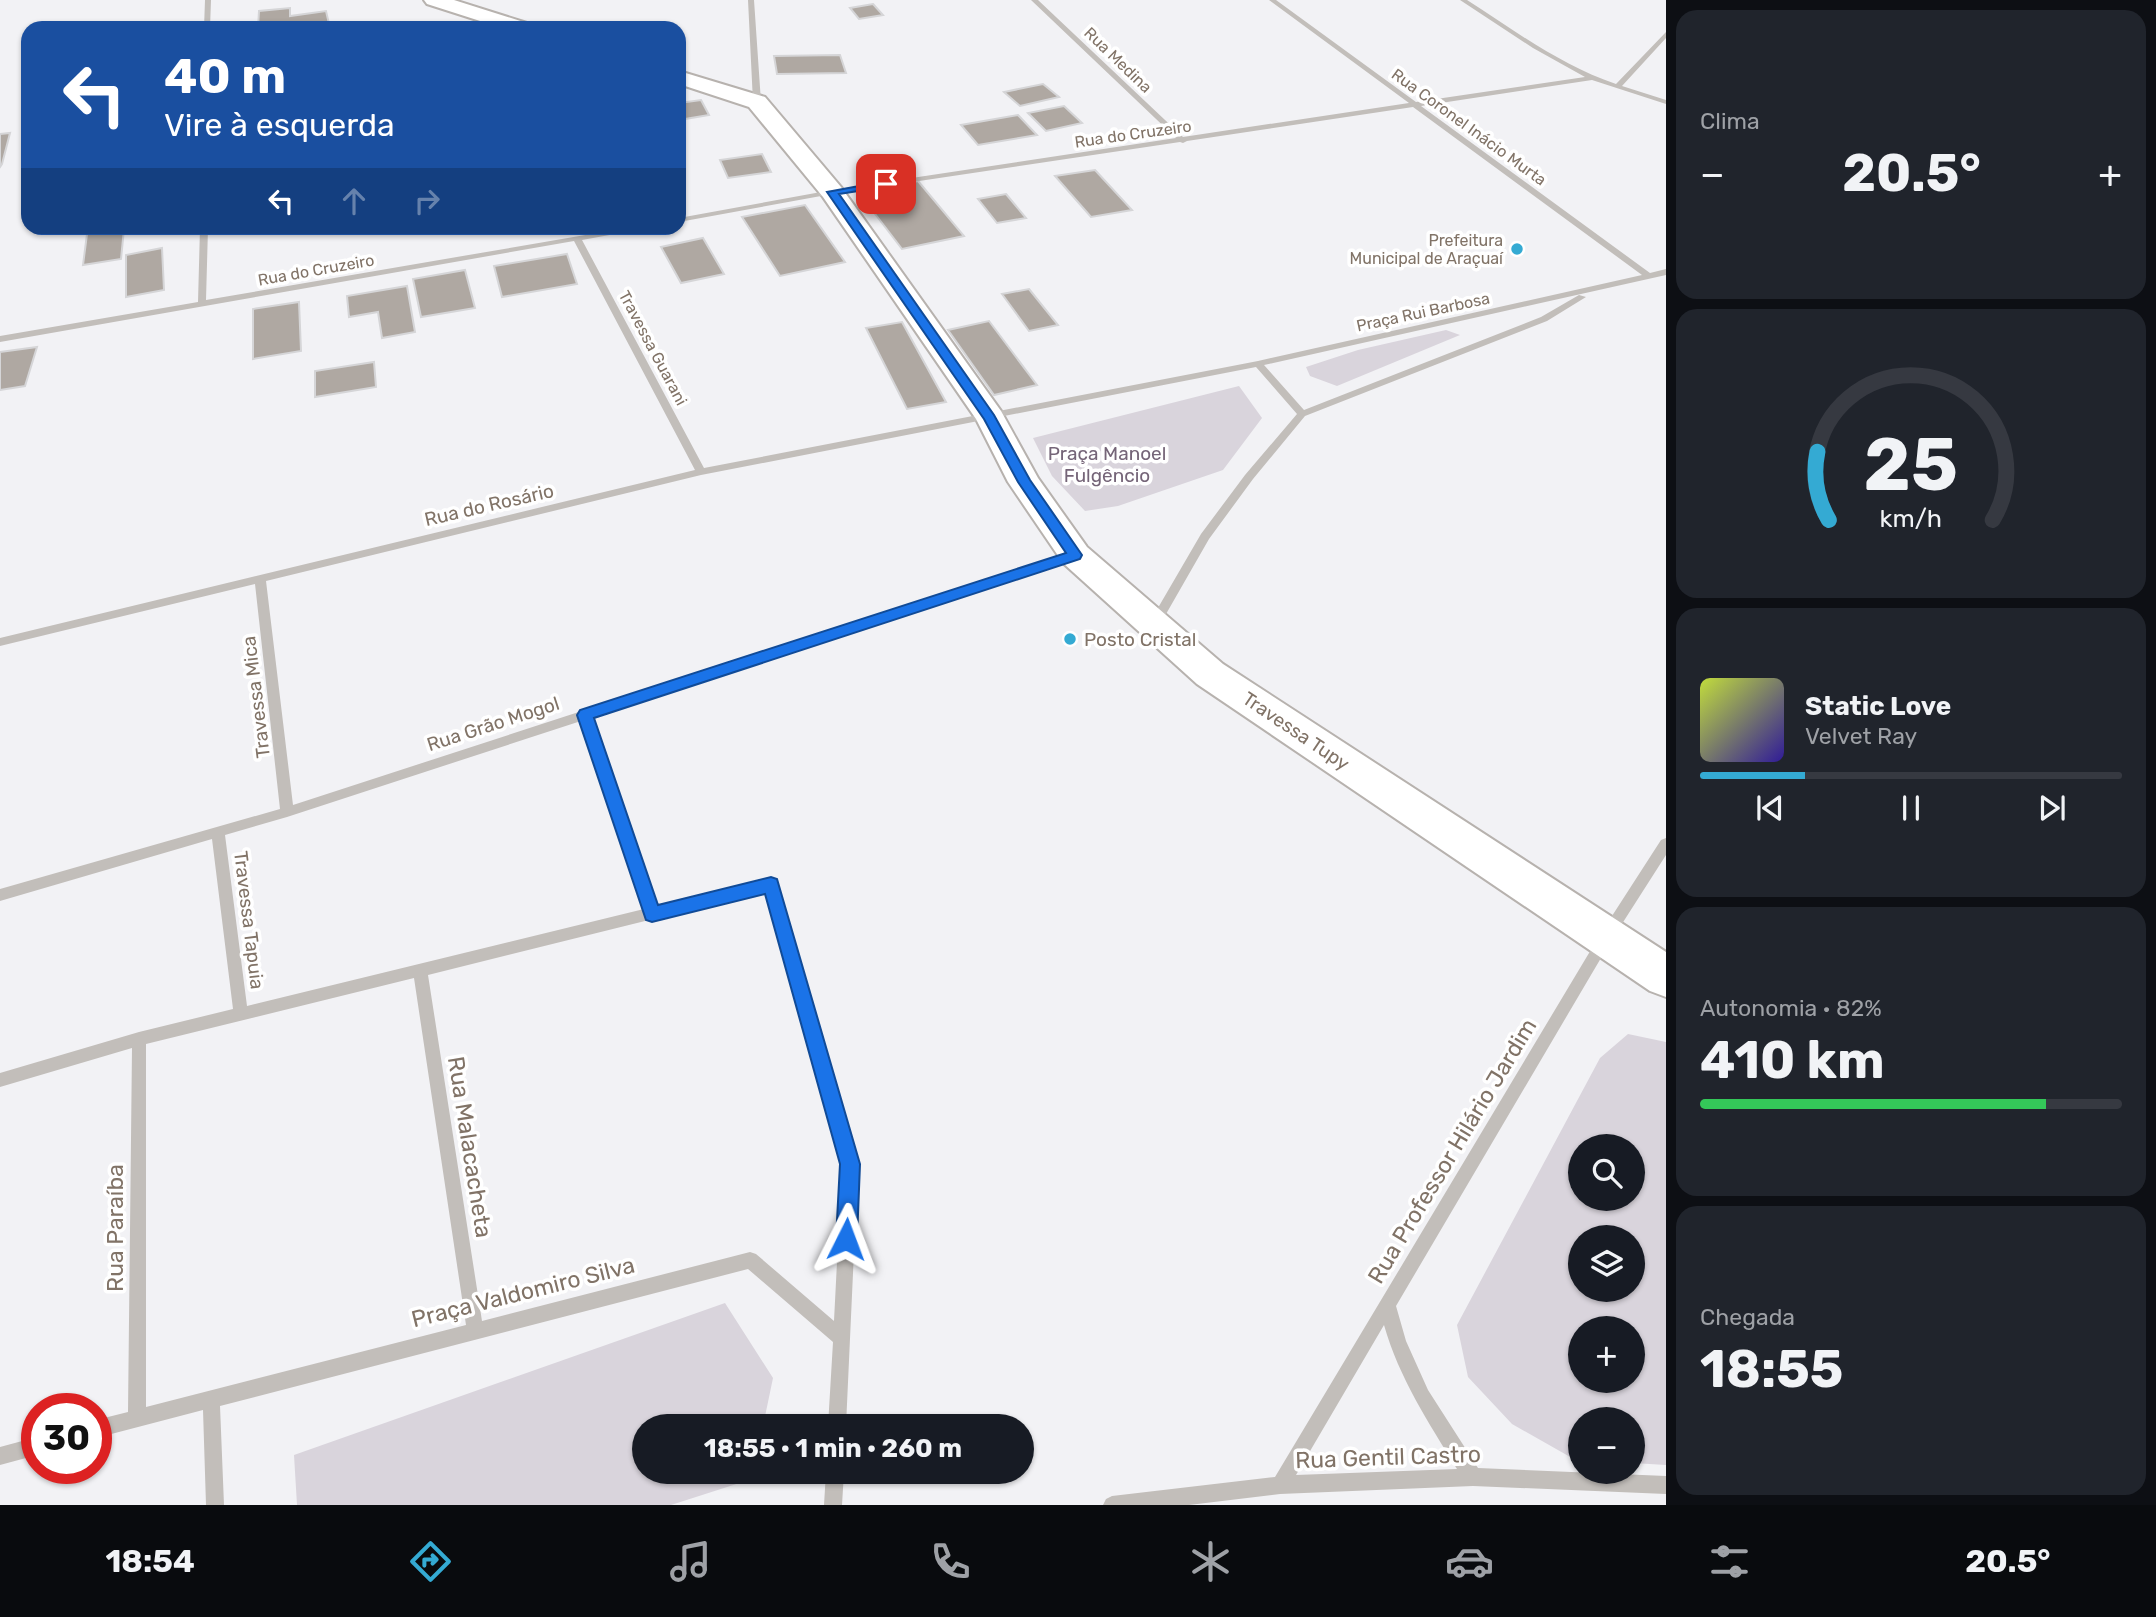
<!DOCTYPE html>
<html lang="pt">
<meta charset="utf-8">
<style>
:root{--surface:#171b24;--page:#20242c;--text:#f1f3f6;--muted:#9ea1a6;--line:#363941;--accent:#34aad3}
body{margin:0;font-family:Rubik,sans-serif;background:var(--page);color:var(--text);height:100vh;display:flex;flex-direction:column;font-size:26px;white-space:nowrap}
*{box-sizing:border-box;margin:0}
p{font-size:23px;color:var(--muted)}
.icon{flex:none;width:38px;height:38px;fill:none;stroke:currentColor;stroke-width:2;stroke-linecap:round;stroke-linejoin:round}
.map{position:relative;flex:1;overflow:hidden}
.drawer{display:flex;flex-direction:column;gap:10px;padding:10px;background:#0d0f14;width:490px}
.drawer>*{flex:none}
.banner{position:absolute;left:21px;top:21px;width:665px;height:214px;border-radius:21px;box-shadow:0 2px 5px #0004;background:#1a4fa0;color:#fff;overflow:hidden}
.tools{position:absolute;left:1568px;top:1134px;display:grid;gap:14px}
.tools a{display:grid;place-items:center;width:77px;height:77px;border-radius:50%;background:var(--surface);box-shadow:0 2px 5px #0004;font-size:35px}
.speed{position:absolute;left:21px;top:1393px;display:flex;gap:14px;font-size:35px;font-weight:700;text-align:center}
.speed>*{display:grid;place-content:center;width:91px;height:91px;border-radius:50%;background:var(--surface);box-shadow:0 2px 5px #0004;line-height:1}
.speed .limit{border:10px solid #d22;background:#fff;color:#111}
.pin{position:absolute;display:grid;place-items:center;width:60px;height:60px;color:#fff;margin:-30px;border-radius:14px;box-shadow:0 4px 10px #0006}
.me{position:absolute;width:77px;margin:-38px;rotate:3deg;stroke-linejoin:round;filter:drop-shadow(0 0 5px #0008)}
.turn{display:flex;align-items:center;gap:24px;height:147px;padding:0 28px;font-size:32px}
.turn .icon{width:91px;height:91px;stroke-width:2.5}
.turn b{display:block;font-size:49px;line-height:60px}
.lanes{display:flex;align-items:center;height:66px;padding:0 28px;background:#0003;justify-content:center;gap:35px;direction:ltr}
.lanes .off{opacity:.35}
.big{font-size:52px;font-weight:700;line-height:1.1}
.drawer .tile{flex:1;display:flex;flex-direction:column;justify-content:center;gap:10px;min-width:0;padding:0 24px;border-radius:21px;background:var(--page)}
.drawer .dial{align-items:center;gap:0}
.dial svg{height:182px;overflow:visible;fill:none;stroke:var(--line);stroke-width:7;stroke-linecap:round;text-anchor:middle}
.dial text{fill:var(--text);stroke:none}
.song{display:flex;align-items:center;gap:21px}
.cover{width:84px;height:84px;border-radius:10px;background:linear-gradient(135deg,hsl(70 70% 55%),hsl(250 70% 35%))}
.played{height:7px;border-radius:4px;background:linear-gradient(90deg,var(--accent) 25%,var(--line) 25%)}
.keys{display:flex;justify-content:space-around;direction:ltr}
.heat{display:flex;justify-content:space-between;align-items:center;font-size:38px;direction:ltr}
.charge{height:10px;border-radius:5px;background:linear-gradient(90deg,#34c759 82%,var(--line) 0)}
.trip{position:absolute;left:632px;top:1414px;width:402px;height:70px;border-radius:35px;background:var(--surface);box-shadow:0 2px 5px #0004;font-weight:700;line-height:70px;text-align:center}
.dock{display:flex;height:112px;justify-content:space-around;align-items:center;background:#090b0e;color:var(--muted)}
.dock .icon{width:49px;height:49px}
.dock .selected{color:var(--accent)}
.dock b{font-size:32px;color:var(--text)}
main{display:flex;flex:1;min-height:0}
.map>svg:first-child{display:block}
</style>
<main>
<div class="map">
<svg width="1666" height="1505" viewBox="0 0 1666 1505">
<rect width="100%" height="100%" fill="#f2f2f5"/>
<path fill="#d9d4dc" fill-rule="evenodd" d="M1446,330L1460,335L1337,386L1310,376L1306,367L1358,350Z
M1239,386L1262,418L1223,470L1118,506L1085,511L1052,476L1033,438Z
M1628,1034L1666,1042V1465L1633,1463V1419H1580V1459L1572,1458L1512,1424L1468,1377L1457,1325L1600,1058ZM1580,1146H1633V1199H1580ZM1580,1237H1633V1290H1580ZM1580,1328H1633V1381H1580Z
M725,1303L773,1378L763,1426H644V1472H753L752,1479L671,1505H297L294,1455Z"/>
<path fill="#afa8a2" stroke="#d5d5d7" stroke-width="2" d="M873,4L883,15L859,19L850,8Z
M290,8V16L326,11L330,28H258L259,11Z
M840,55L846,73L777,74L774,56Z
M1043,84L1059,97L1020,106L1004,92Z
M701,100L709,115L679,120V103Z
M1064,106L1082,123L1046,131L1028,113Z
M1018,115L1037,135L978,145L961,125Z
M10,133L2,164L0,167V134Z
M762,154L771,172L728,178L720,160Z
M1095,170L1132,210L1091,217L1055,176Z
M918,181L964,236L902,249L859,193Z
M1006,194L1026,218L997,223L978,199Z
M805,205L845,262L780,276L742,217Z
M124,229L121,259L83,265L87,234Z
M703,238L724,274L681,283L661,247Z
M162,248L164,290L126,297V255Z
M567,254L577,284L502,297L494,266Z
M465,270L475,308L421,317L413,279Z
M407,286L415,332L382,338L378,312L349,317L347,296Z
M1029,289L1058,325L1029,331L1002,294Z
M299,302L301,351L253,359V309Z
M989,321L1037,385L994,395L948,330Z
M902,322L946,402L907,409L866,328Z
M37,347L25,386L0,390V352Z
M374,362L376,387L315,397V371Z"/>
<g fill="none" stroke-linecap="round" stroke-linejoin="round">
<g stroke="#b7b2ae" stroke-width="4">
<path id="major" d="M424,0H454L530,24L533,28H502L427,4Z
M679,71L765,97L841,187L1001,411L1038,478L1087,547L1223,664L1666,952V997L1650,991L1197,684L1063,563L1008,482L976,419L823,197L749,107L679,84Z"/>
</g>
<path fill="#c2beba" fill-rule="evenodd" d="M205,0H211L210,28H204Z
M748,0H754L761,102L757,104L753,102Z
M1031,0H1038L1183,137L1409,103L1269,0H1276L1416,102L1585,77L1533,48L1460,0H1467C1515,31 1562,66 1616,84L1666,32V38L1622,86L1666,100V104L1592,80L1421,106L1650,273L1666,269V275L1264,365L1304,410L1541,317L1579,295L1586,297L1547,321L1305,416L1253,479L1209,539L1158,628L1154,629L1148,625L1201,534L1245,475L1297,414L1256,367L701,475L266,581L293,805L1071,552L1075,551L1080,555L1079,558L592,717L656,906L771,878L776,880L778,884L858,1164L846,1426H828L833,1342L748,1269L220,1406L224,1505H206L203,1410L96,1438V1420L128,1412L132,1048L0,1087V1073L139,1032L233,1009L212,839L0,901V889L280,809L255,584L0,646V638L695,470L574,241L0,342V336L198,302L200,228H208L206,300L626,228H641L637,230L582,240L704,468L1258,361L1642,275L1413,107L1187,141L1183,143L1180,142L832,194L679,222V218L832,190L1176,138ZM581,721L644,909L247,1006L225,835L287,817ZM766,891L842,1164L834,1321L756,1254L750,1252L482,1321L428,975ZM414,978L466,1325L146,1407V1044Z
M1666,838V855L1611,941L1396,1306L1406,1341L1428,1390L1478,1468L1666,1476V1494L1473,1486L1280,1494L1189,1505H1103L1106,1499L1112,1496L1275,1477L1601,933L1661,840ZM1384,1325C1399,1378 1429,1423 1457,1469L1296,1475Z
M37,1437V1455L0,1465V1447Z
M826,1472H844L842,1505H824Z"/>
<use href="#major" fill="#fff" fill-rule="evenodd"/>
</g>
<path fill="#1a73e8" stroke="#114b97" stroke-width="2" d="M886,181L891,184L890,186L839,194L994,415L1030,480L1082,555L1080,559L594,718L658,905L771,877L777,879L860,1164L857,1239L854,1246L846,1249L839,1246L836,1239L840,1164L765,894L652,922L646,920L577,715L580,710L1066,553L1018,482L984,419L827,192Z"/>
<g fill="#34aad3" stroke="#fff" stroke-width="2.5">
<circle cx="1517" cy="249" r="7"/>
<circle cx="1070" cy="639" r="7"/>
</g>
<g text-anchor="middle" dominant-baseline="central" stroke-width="7" stroke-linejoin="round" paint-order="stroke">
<g font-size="16" fill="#817367" stroke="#fff">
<text transform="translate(1118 60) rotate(44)">Rua Medina</text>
<text transform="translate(1469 127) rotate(36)">Rua Coronel Inácio Murta</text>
<text transform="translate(1133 134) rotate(-8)">Rua do Cruzeiro</text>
<text transform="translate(316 270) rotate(-10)">Rua do Cruzeiro</text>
<text transform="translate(1423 312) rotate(-12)">Praça Rui Barbosa</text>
<text transform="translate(653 348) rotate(62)">Travessa Guarani</text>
</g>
<g font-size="16" fill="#817367" stroke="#fff" text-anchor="end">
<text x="1503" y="240">Prefeitura<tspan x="1503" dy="18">Municipal de Araçuaí</tspan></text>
</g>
<g font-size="19" fill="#756578" stroke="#fff">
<text x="1107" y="453">Praça Manoel<tspan x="1107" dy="22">Fulgêncio</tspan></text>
</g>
<g font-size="19" fill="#817367" stroke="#fff">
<text transform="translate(489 505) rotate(-13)">Rua do Rosário</text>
<text transform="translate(256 697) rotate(-97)">Travessa Mica</text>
<text transform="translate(493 724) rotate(-18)">Rua Grão Mogol</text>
<text transform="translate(1296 731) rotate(34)">Travessa Tupy</text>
<text transform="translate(249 920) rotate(83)">Travessa Tapuia</text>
</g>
<g font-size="19" fill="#817367" stroke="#fff" text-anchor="start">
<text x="1084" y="639">Posto Cristal</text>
</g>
<g font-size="23" fill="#817367" stroke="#fff">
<text transform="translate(470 1147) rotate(81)">Rua Malacacheta</text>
<text transform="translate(1452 1151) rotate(-59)">Rua Professor Hilário Jardim</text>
<text transform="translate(115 1228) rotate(-90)">Rua Paraíba</text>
<text transform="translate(523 1292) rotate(-14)">Praça Valdomiro Silva</text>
<text transform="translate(1388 1457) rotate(-2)">Rua Gentil Castro</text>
</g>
</g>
</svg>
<div class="tools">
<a><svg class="icon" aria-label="search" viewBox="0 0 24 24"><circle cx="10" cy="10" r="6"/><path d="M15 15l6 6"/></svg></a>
<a><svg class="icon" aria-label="layers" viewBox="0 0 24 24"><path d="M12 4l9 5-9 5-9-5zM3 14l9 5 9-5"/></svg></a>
<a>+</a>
<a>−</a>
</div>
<div class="speed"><div class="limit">30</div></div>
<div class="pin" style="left:886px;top:184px;background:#d93025"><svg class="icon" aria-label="arrive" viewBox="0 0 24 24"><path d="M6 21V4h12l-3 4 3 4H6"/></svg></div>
<svg class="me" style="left:846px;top:1239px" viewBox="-20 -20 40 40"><path d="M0-17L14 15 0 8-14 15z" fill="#1a73e8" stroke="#fff" stroke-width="4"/></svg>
<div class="trip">18:55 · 1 min · 260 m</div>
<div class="banner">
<div class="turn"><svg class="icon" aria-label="left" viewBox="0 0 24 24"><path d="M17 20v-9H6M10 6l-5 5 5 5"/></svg><div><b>40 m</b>Vire à esquerda</div></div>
<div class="lanes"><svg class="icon" aria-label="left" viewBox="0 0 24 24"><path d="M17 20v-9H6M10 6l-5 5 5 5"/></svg><svg class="icon off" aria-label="ahead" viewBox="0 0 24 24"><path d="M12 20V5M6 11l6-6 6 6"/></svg><svg class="icon off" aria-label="right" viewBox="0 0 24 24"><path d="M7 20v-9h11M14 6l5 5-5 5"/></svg></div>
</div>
</div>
<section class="drawer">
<div class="tile"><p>Clima</p>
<div class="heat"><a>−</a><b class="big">20.5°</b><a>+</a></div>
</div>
<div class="tile dial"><svg viewBox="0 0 100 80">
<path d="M14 69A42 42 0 1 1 86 69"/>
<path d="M14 69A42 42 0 0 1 9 39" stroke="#34aad3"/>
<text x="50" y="56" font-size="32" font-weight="700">25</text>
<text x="50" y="72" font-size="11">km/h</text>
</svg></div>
<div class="tile">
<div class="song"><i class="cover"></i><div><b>Static Love</b><p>Velvet Ray</p></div></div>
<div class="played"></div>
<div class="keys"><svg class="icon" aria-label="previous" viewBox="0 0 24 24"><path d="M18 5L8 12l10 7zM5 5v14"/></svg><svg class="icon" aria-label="pause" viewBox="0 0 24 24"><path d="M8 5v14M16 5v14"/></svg><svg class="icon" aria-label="next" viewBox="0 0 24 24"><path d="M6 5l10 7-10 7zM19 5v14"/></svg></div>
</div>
<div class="tile"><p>Autonomia · 82%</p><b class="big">410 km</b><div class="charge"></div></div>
<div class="tile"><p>Chegada</p><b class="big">18:55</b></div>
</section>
</main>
<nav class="dock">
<b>18:54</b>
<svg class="icon selected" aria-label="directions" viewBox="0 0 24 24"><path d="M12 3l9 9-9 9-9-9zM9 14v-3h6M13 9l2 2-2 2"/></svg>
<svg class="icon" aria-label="music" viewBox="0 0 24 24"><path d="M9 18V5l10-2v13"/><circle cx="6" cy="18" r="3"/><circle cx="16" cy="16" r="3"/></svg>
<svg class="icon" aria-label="phone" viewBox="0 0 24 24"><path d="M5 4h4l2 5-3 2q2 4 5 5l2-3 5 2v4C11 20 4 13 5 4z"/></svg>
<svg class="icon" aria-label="climate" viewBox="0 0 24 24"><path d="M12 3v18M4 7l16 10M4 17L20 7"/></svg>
<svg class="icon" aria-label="car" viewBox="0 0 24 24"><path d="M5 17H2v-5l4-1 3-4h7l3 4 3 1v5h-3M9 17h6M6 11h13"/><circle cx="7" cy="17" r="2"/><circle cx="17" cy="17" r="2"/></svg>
<svg class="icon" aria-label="filters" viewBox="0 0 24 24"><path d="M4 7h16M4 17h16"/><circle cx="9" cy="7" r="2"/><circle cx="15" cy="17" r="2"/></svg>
<b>20.5°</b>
</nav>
